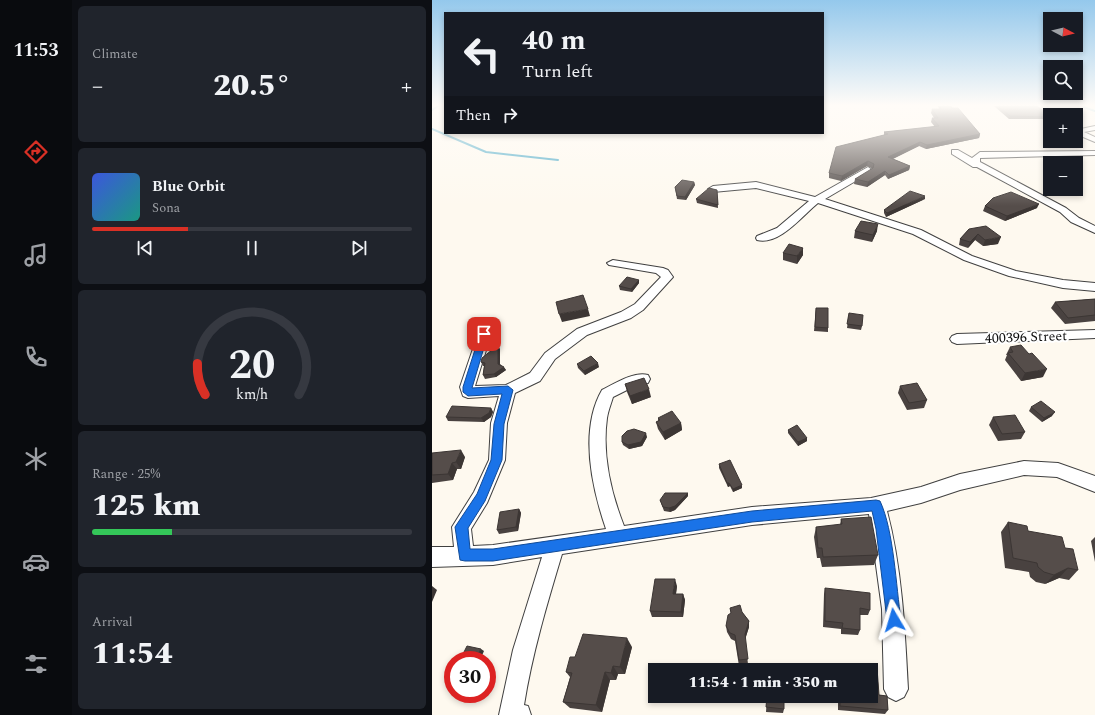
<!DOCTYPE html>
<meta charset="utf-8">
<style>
:root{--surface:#171b24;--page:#20242c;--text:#f1f3f6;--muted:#9ea1a6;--line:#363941;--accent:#d93025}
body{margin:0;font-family:Spectral,serif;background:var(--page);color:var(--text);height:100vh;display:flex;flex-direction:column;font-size:15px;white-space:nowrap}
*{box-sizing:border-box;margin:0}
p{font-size:13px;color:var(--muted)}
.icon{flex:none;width:22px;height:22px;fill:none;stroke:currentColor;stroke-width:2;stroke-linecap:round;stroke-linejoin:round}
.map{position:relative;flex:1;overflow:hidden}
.side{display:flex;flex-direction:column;gap:6px;padding:6px;background:#0d0f14;width:360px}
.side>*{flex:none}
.hud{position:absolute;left:12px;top:12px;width:380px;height:122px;border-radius:0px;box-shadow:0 2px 6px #0003;background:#171b24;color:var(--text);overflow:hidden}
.needle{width:26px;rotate:97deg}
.controls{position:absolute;left:611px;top:12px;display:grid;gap:8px}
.controls a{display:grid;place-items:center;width:40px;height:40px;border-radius:0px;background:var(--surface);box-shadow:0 2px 6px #0003;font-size:20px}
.speed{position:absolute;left:12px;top:651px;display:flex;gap:8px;font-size:20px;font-weight:700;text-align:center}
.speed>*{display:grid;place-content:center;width:52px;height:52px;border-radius:50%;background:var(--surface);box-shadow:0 2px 6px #0003;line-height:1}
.speed .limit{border:6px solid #d22;background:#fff;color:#111}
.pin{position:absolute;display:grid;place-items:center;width:34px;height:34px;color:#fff;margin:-17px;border-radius:8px;box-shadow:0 2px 6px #0006}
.me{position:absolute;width:44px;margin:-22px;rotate:353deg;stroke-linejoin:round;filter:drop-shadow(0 0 3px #0008)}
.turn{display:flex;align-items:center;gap:14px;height:84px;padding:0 12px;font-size:18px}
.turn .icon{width:52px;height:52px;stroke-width:2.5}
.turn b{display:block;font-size:28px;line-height:34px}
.then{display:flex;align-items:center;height:38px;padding:0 12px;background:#0003;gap:8px;font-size:15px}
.big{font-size:30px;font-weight:800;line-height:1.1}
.side .card{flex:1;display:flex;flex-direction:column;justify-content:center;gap:6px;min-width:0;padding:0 14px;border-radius:6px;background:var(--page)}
.side .dial{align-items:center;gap:0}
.dial svg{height:104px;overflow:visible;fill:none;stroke:var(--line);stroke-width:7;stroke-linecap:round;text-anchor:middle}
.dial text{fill:var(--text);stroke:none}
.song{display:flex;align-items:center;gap:12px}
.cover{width:48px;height:48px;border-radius:6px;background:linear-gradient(135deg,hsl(230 70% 55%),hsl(170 70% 35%))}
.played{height:4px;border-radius:2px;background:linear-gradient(90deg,var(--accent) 30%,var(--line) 30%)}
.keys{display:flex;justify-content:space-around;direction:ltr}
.heat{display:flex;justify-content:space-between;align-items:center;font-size:22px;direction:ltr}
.charge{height:6px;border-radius:3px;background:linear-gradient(90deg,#34c759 25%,var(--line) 0)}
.trip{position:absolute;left:216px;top:663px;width:230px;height:40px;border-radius:0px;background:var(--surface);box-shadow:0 2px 6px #0003;font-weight:800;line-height:40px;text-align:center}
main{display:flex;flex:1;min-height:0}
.dock{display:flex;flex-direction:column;width:72px;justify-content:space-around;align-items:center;background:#090b0e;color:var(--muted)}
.dock .icon{width:28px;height:28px}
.dock .current{color:var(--accent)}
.dock b{font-size:18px;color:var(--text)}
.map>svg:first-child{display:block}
</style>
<main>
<nav class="dock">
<b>11:53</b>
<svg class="icon current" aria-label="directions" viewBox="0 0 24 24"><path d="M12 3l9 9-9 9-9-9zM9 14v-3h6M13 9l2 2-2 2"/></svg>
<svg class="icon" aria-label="music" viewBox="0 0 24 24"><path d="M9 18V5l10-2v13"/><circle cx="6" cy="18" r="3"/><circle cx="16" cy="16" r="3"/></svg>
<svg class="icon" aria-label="phone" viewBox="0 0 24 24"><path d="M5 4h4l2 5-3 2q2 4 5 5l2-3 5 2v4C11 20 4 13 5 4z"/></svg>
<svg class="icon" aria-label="climate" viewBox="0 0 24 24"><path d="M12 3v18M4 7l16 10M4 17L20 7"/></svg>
<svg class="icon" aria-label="car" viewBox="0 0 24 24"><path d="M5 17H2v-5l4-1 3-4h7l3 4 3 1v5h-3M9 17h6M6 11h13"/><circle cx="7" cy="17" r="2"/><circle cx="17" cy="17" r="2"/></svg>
<svg class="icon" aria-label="filters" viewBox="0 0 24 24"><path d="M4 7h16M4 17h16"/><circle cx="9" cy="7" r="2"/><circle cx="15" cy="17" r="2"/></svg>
</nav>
<section class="side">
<div class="card"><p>Climate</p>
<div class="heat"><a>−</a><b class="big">20.5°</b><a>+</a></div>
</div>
<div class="card">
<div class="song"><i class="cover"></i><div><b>Blue Orbit</b><p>Sona</p></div></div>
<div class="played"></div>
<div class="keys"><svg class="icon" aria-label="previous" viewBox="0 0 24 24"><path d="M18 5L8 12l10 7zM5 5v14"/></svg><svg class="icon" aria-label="pause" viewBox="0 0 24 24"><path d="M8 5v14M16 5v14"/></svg><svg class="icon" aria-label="next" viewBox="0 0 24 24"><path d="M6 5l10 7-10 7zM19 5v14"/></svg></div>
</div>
<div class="card dial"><svg viewBox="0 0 100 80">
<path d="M14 69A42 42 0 1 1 86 69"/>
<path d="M14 69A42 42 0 0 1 8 45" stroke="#d93025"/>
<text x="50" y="56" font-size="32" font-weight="700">20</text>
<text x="50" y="72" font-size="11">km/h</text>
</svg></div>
<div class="card"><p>Range · 25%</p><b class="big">125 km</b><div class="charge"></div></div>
<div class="card"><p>Arrival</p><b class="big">11:54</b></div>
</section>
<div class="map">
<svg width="663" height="715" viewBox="0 0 663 715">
<rect width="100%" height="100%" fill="#fef9ef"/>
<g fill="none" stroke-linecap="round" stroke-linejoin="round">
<path stroke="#42a5c5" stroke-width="2" d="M649,106L663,111
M0,110L6,106
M0,129L54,152L126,160"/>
<g stroke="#404040" stroke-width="2">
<path id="minor" d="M663,126V130L652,132L663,137V142L644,134V130Z
M520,150H526L540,158L548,152L663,151V155L548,158V162L634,208L647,218L663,226V233L639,222L628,212L545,167H541L520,154Z
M436,167L440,170L439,172L393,199L489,230L540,256L584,271L631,280L663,283V291L631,288L577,276L532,260L481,234L386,203C371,215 347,246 325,240L324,238L325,236L345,228L377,201L324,188L281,192L276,189L281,186L324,182L383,197Z
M181,260L231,268L236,270L241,277L211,310L199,318L155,335L123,359L108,381L83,393L75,423L73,460L55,503L39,529L41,546L61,545L174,529C160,488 147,430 170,390C182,384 202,371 216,375L218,379L216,383L199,388L181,397C179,404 176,411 175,418C170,454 179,493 192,526L320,507L439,498L489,487L528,474L592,461L626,463L663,476V492L625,477L592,475L528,490L489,503L455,511C470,568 473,630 476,689L472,697L464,701L456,697L452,689L450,609L437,514L320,525L130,554C115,604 100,654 92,705L96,706L99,715H67L81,650L110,557L61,565L0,567V547H22L20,527L42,492L57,460L59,423L67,396L36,398L31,396L28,387L47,331H57L59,334L43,386L74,385L98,373L113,353L145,329L189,312L203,304L229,277L224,273L177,265L175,263Z
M663,330V338L525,344L520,342L518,339L520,336L525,334Z"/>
</g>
<use href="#minor" fill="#fff" fill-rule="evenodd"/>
</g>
<path fill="#494240" d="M506,106H519L520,108L548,134L547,138L494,149L487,146L461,159L478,166L477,170L456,179L453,175L435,187L422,184L423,179L441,169L435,166L409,181L397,178V173L452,135V132L503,127L499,122L500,118H502L499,113L500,109H507Z
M562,106H605L618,116V119H577Z
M262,182L263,185L254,200L245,199L243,187Z
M285,190L286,208L265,203L264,199Z
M493,199L454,217L452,213V210Z
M553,206L605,208L573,221L551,211Z
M537,229L566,244L551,246L543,240L536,248L527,245L528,239Z
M423,231H445L440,242L422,238Z
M351,253L371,255L365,264L351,260Z
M207,280V283L200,292L188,290L187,286Z
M663,299V321L633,324L619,308L623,302Z
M384,308L396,328V332L382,331Z
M417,313L430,326L429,330L415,328Z
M578,347L611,377L589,381L573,360L575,355H574Z
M68,349V364L74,370L64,377L53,379L51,375L52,366H51L49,362Z
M145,364L167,367L153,375L146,368Z
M193,384L219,397L200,404L195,392Z
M468,386L495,400L492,408L475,410L466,393Z
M599,407L620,416L610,422L597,411Z
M59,408L61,412L59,417L52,422L16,421L14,417Z
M561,417L593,432L589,439L566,441L557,425Z
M226,418L249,423L250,430L233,440L226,429L224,422L226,421Z
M356,430L375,438V441L366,446L356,433Z
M215,437L210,446L197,449L191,445L190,442Z
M0,453L33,457L29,469H25L21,480L0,483Z
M287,464L310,488L301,492L298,486L296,487L287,468Z
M256,496L243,510L238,512L232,511L228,500Z
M87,509L89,513L86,531L67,534L65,530Z
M409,519L446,555L442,565L390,567L388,558H385L382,537L384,527L408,525Z
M576,522L633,548L646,570L637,580L627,578L613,584L604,582L598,577L597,572L573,568L569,532Z
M663,537V562L659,541Z
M245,586L244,594H251L253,600L251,617H220L218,611Z
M393,588L438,610L436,615H428V630L426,635L409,634V629L391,627L392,594Z
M298,608L310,612L317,621V627L313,639L316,664L307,666L303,641L299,639L295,632L294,626L299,613Z
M200,647L193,674H186L184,680H178L170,712L138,708L131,702L138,677L134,672L143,657Z
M408,665L445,668L447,695L455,696L456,710L453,714L406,710V696H439V670H406Z
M335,696L352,709L351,713L334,712Z"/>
<path fill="#3c3634" d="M548,134L547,138L494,149L495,145Z
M488,142L487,146L456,161V157Z
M436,161L435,166L409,181L410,176Z
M478,166L477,170L456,179L457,175Z
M453,171V175L435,187L436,182Z
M262,182L263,185L254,200L253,197Z
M493,196V199L454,217L455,213Z
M607,204L605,208L573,221L575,216Z
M446,224L445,231L440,242L441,235Z
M546,234L543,240L536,248L538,242Z
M569,237L566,244L551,246L553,240Z
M371,248V255L365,264V256Z
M207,280V283L200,292L199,289Z
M156,309L158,316L130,322L127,314Z
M66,345L68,349V367L66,364Z
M166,363L167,367L153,375L152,371Z
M72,367L74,370L64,377L62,374Z
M615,369L611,377L589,381L593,373Z
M217,389L219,397L200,404L198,396Z
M59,408L61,412L59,417L52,422L49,418Z
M623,412L620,416L610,422L612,418Z
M249,423L250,430L233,440L231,432Z
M214,433L215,437L210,446L197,449L196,445Z
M375,438V441L366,446V442Z
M29,450L33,457L29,469L24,462Z
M20,463L25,469L21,480L16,474Z
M295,483H297L298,486L296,487Z
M310,485V488L301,492V489Z
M256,493V496L243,510L238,512L237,508Z
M87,509L89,513L86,531L84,527Z
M636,568L627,578L613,584L622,575Z
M243,579L245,586L243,600L241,594Z
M0,586L5,590L0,602Z
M251,594L253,600L251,617L249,612Z
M317,621V627L313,640V634Z
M195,638L200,647L193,674L188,667Z
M49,649L52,651L48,660H43Z
M181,666L186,674L184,680L179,673Z
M173,672L178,680L170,712L164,705Z"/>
<path fill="#554d4a" stroke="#3c3634" d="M508,106H519L520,108H526L548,134L495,145L488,142L456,157L478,166L457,175L453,171L436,182L423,179L441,168L442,164L436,161L410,176L397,173L404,147L456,134L452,132L507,126L500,118H506L500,109H509Z
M566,106H605L618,117L578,116Z
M250,180L262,182L253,197L245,196L243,187Z
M277,188L285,190L286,205L264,199Z
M478,191L493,196L455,213L452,210Z
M579,192L607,204L575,216L553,206L561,198Z
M429,221L446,224L441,235L423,231Z
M554,226L569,237L553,240L546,234L538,242L528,239L537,229Z
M357,244L371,248L365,256L351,253Z
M195,277L207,280L199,289L187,286Z
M151,295L156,309L127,314L124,302Z
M663,299V315L636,318L623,302Z
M384,308H396V328L383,327Z
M417,313L431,315L430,326L415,324Z
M66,345V364L72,367L62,374L51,375L53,363L49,362L50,358Z
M589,345L597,354L600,353L615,369L593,373L576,353L581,352L578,347Z
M159,356L166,363L152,371L145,364Z
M212,378L217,389L198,396L193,384Z
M485,383L495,400L477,403L468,386Z
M609,401L623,412L612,418L599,407Z
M20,406L59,408L57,413L49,418L14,417Z
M240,411L249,423L231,432L224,422L228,420L226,418Z
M583,415L593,432L570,434L561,417Z
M365,425L375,438L366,442L356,430Z
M202,429L214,433L209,442L196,445L190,442V436L195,431Z
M29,450L24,462L20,463L16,474L0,475V453Z
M298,460L310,485L301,489L297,483H295L287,464Z
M233,493H256L243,506L237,508L231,507L228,500Z
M87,509L84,527L65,530L68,512Z
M439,517L446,555L391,557L390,548H386L384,527L410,524L409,519Z
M576,522L595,526L596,531L630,537L633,548L641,549L646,570L636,568L622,575L612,572L606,567L605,563L581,558Z
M223,579H243L241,594H251L249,612L218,611Z
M393,588L438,593V610L428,608V630L410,628L411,623L393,621Z
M308,605L310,612L317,621L313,634L316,659L307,660L303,635L298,633L294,626L296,615L299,613L298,608Z
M151,634L195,638L188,667L181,666L179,673L173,672L164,705L131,702L140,673L134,672L138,657H143Z
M35,646L49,649L43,660H28Z
M408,665L445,668L447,695L455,696L456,710L408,706V696H439V670H408Z
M336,667L353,668V670H336Z
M21,673V678H18Z
M335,696H352V709L334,707Z"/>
<linearGradient id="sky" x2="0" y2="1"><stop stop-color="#94c8ec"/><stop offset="0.51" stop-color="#fffcf8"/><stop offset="1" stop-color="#fffcf8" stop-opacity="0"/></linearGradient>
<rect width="663" height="206" fill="url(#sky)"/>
<path fill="#1a73e8" stroke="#114b97" d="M52,331L56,334L40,388L76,386L81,390L72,424L70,460L53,501L36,528L38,549H61L320,511L444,500L448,501C462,531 464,587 469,620L467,625L462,627L457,625L455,620L444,529L440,511L320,522L61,561H33L28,560L23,527L45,494L59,460L62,424L70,394L36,396L31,392V387L48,334Z"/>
<g text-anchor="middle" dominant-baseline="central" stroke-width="4" stroke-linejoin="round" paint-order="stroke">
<g font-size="14" fill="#0d0d0d" stroke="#fff">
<text transform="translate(594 337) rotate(-2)">400396 Street</text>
</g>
</g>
</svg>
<div class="controls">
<a><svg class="needle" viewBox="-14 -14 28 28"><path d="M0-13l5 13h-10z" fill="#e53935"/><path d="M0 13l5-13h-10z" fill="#9ea1a6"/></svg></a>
<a><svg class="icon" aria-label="search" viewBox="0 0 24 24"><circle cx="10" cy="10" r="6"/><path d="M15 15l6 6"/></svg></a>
<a>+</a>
<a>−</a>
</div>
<div class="speed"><div class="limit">30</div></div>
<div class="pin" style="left:52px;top:334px;background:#d93025"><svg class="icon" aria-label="arrive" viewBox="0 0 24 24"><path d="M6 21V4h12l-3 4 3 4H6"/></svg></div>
<svg class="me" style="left:462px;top:620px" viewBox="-20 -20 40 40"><path d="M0-17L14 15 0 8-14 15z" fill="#1a73e8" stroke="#fff" stroke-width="4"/></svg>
<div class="trip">11:54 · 1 min · 350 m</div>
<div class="hud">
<div class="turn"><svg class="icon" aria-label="left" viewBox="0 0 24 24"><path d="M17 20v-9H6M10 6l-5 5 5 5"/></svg><div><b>40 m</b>Turn left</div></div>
<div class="then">Then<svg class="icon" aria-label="right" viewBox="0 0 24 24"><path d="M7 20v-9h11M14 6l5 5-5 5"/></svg></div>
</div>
</div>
</main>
